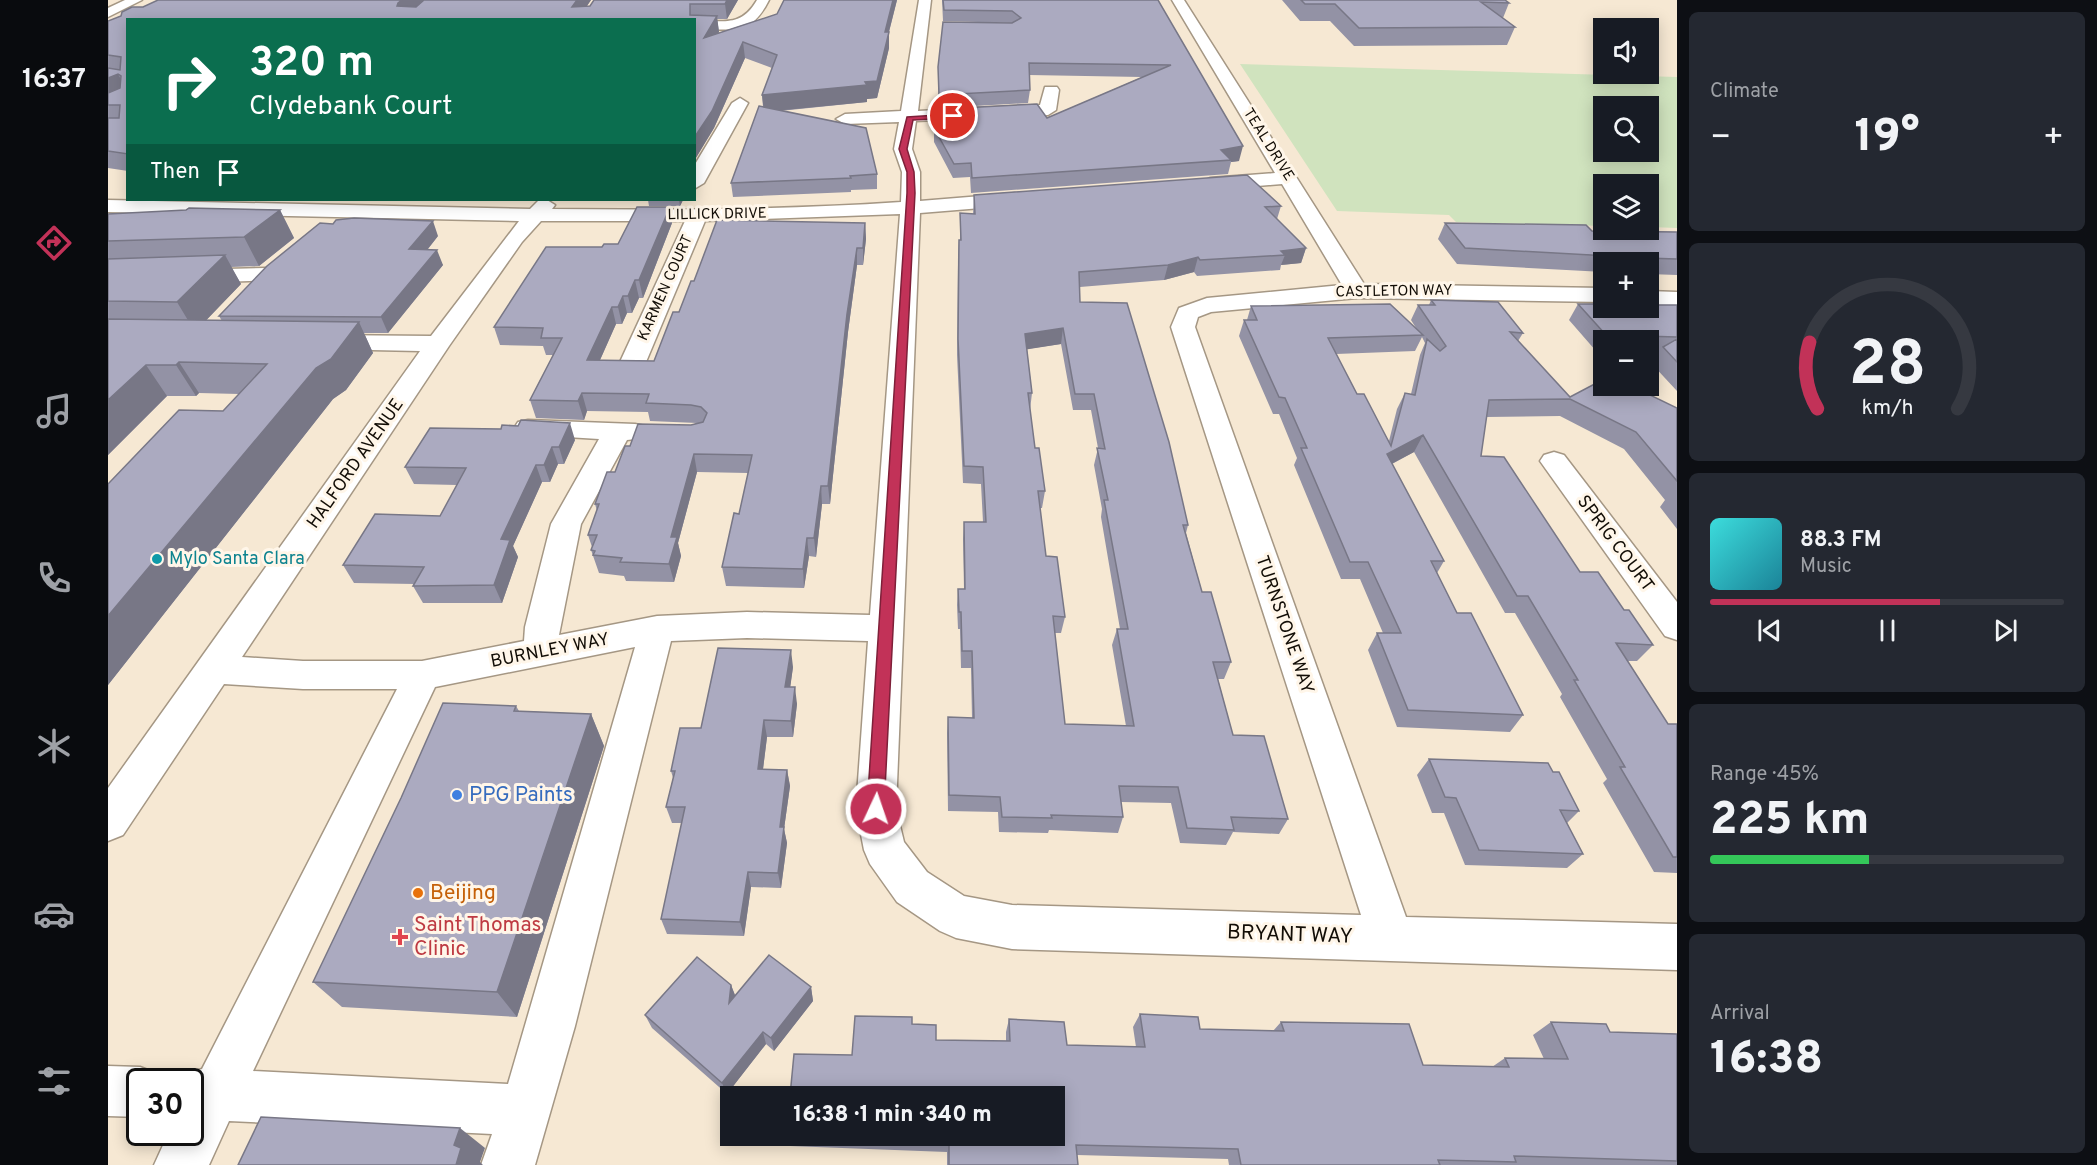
<!DOCTYPE html>
<meta charset="utf-8">
<style>
:root{--surface:#171b24;--page:#242831;--text:#f1f3f6;--muted:#9ea1a6;--line:#363941;--accent:#c23258}
body{margin:0;font-family:Overpass,sans-serif;background:var(--page);color:var(--text);height:100vh;display:flex;flex-direction:column;font-size:22px;white-space:nowrap}
*{box-sizing:border-box;margin:0}
p{font-size:20px;color:var(--muted)}
.icon{flex:none;width:33px;height:33px;fill:none;stroke:currentColor;stroke-width:2;stroke-linecap:round;stroke-linejoin:round}
.map{position:relative;flex:1;overflow:hidden}
.panel{display:flex;flex-direction:column;gap:12px;padding:12px;background:#0d0f14;width:420px}
.panel>*{flex:none}
.banner{position:absolute;left:18px;top:18px;width:570px;height:183px;border-radius:0px;box-shadow:0 3px 15px #0003;background:#0b6e4f;color:#fff;overflow:hidden}
.buttons{position:absolute;left:1485px;top:18px;display:grid;gap:12px}
.buttons a{display:grid;place-items:center;width:66px;height:66px;border-radius:0px;background:var(--surface);box-shadow:0 3px 15px #0003;font-size:30px}
.speed{position:absolute;left:18px;top:1068px;display:flex;gap:12px;font-size:30px;font-weight:700;text-align:center}
.speed>*{display:grid;place-content:center;width:78px;height:78px;border-radius:50%;background:var(--surface);box-shadow:0 3px 15px #0003;line-height:1}
.speed .limit{border:3px solid #111;border-radius:9px;background:#fff;color:#111}
.pin{position:absolute;display:grid;place-items:center;width:51px;height:51px;color:#fff;margin:-26px;border:3px solid #fff;border-radius:50%;box-shadow:0 2px 6px #0007}
.me{position:absolute;width:66px;margin:-33px;rotate:3deg;stroke-linejoin:round;filter:drop-shadow(0 0 4px #0008)}
.turn{display:flex;align-items:center;gap:21px;height:126px;padding:0 24px;font-size:27px}
.turn .icon{width:78px;height:78px;stroke-width:2.5}
.turn b{display:block;font-size:42px;line-height:51px}
.then{display:flex;align-items:center;height:57px;padding:0 24px;background:#0003;gap:12px;font-size:22px}
.big{font-size:45px;font-weight:800;line-height:1.1}
.panel .card{flex:1;display:flex;flex-direction:column;justify-content:center;gap:9px;min-width:0;padding:0 21px;border-radius:9px;background:var(--page)}
.panel .dial{align-items:center;gap:0}
.dial svg{height:156px;overflow:visible;fill:none;stroke:var(--line);stroke-width:7;stroke-linecap:round;text-anchor:middle}
.dial text{fill:var(--text);stroke:none}
.song{display:flex;align-items:center;gap:18px}
.cover{width:72px;height:72px;border-radius:9px;background:linear-gradient(135deg,hsl(180 70% 55%),hsl(190 70% 35%))}
.played{height:6px;border-radius:3px;background:linear-gradient(90deg,var(--accent) 65%,var(--line) 65%)}
.keys{display:flex;justify-content:space-around;direction:ltr}
.heat{display:flex;justify-content:space-between;align-items:center;font-size:33px;direction:ltr}
.charge{height:9px;border-radius:4px;background:linear-gradient(90deg,#34c759 45%,var(--line) 0)}
.trip{position:absolute;left:612px;top:1086px;width:345px;height:60px;border-radius:0px;background:var(--surface);box-shadow:0 3px 15px #0003;font-weight:800;line-height:60px;text-align:center}
main{display:flex;flex:1;min-height:0}
.dock{display:flex;flex-direction:column;width:108px;justify-content:space-around;align-items:center;background:#090b0e;color:var(--muted)}
.dock .icon{width:42px;height:42px}
.dock .current{color:var(--accent)}
.dock b{font-size:27px;color:var(--text)}
.map>svg:first-child{display:block}
</style>
<main>
<nav class="dock">
<b>16:37</b>
<svg class="icon current" aria-label="directions" viewBox="0 0 24 24"><path d="M12 3l9 9-9 9-9-9zM9 14v-3h6M13 9l2 2-2 2"/></svg>
<svg class="icon" aria-label="music" viewBox="0 0 24 24"><path d="M9 18V5l10-2v13"/><circle cx="6" cy="18" r="3"/><circle cx="16" cy="16" r="3"/></svg>
<svg class="icon" aria-label="phone" viewBox="0 0 24 24"><path d="M5 4h4l2 5-3 2q2 4 5 5l2-3 5 2v4C11 20 4 13 5 4z"/></svg>
<svg class="icon" aria-label="climate" viewBox="0 0 24 24"><path d="M12 3v18M4 7l16 10M4 17L20 7"/></svg>
<svg class="icon" aria-label="car" viewBox="0 0 24 24"><path d="M5 17H2v-5l4-1 3-4h7l3 4 3 1v5h-3M9 17h6M6 11h13"/><circle cx="7" cy="17" r="2"/><circle cx="17" cy="17" r="2"/></svg>
<svg class="icon" aria-label="filters" viewBox="0 0 24 24"><path d="M4 7h16M4 17h16"/><circle cx="9" cy="7" r="2"/><circle cx="15" cy="17" r="2"/></svg>
</nav>
<div class="map">
<svg width="1569" height="1165" viewBox="0 0 1569 1165">
<rect width="100%" height="100%" fill="#f6e8d3"/>
<path fill="#d0e3be" fill-rule="evenodd" d="M1132,64L1569,77V228L1541,227L1540,184H1496L1495,226L1348,222L1341,215L1229,211ZM1496,106H1540V152H1496Z"/>
<g fill="none" stroke-linecap="round" stroke-linejoin="round">
<g stroke="#a59784" stroke-width="3">
<path id="minor" d="M649,0H661C642,38 624,28 586,29V21C615,20 633,28 649,0Z
M811,0H823L810,111L932,105L937,87H949L951,90L948,110L940,115L808,121L804,149L812,172V201L910,193L917,195L920,199L917,203L910,205L812,213L788,809L796,842L819,872L856,896L904,905L1253,915L1063,327L1071,308L1099,298L1234,285L1174,184L1102,190L1092,184L1102,178L1167,173L1064,0H1076L1256,284L1496,288V302L1249,298L1103,312L1090,317L1087,327L1298,917L1569,924V970L904,949L848,938L832,931L789,902L762,864L756,850L748,809L760,641L639,638L563,641L467,1026L427,1165H373L384,1134L121,1121L101,1165H46L61,1132H82V1082H69L71,1076L94,1069L289,689H195L116,684L15,835L0,841V788L312,351L215,349L206,347L203,342L206,337L215,335L323,336L411,221L0,212V200L422,209L430,201L439,200L447,205L444,209C560,210 676,210 793,202L794,172L786,149L791,122L737,124L728,119L737,114L793,111ZM792,214L762,615L639,612L549,616L451,635L473,524L519,440L537,438L541,432L537,426L527,424L420,420L410,422L406,428L410,434L491,439L443,524L417,627L416,641L314,661H195L134,657L341,346L414,242L433,221H577L512,362L516,367L525,370L534,367L538,362L597,221ZM527,647L400,1084L145,1071L327,687Z
M632,98L640,103L596,183L586,189V166L624,103Z
M158,268L166,270L169,275L166,280L0,286V272Z
M1540,291L1569,292V306L1540,305Z
M1446,452L1456,455L1569,602V640L1557,636L1432,461L1436,455Z
M0,1066L32,1067L50,1074L53,1082H32V1117L0,1116Z"/>
</g>
<g stroke="#a59784" stroke-width="3">
<path id="highway" d="M17,0H34L0,17V8Z"/>
</g>
<use href="#minor" fill="#fff" fill-rule="evenodd"/>
<use href="#highway" fill="#fff" fill-rule="evenodd"/>
</g>
<path fill="#9392a5" fill-rule="evenodd" d="M50,0H483L479,6H482L486,0H630L619,19H609L611,32L610,33L669,14L676,0H789L781,32V48L769,98L759,99V102L672,111L758,128L769,174V189L743,190V192L625,197L623,183L651,106L655,107L654,95L664,68L637,58L606,128L586,161V20H20V171L0,168V21L13,16L14,12L24,7H35Z
M834,0H1050L1131,161L1123,162L1120,174L863,193L862,177L845,178L826,142V128L837,127L834,122V109L939,118L1034,77L921,75L922,90L920,103L831,108L830,67L904,23L835,21Z
M1174,0H1397L1401,3L1395,18L1407,27L1399,45L1246,46L1222,21H1192Z
M866,195L1173,206L1169,219L1198,248L1193,263L1173,265L1172,270L1089,276L1086,272L1056,280L972,287V302L1080,525L1078,533L1094,592L1123,662L1116,679H1110L1125,735L1180,819L1171,834L1125,832L1118,845L1072,843L1063,803L1013,802L1015,817L1010,833L941,830L940,833L891,832L890,812L840,811L839,733L840,717L864,718L863,668H853L852,629H850L849,605L850,589H856L855,539L856,522H875L873,484L855,483L849,355L850,255L851,240H852V213L865,214ZM953,344L965,410H983L990,448L986,465L994,509L993,517L1012,629H1009L1004,645L1018,726L957,724L947,633H953L957,617L938,556L932,508H934L937,491L927,448L922,410L924,393L919,349Z
M540,200H575L572,206H541Z
M172,210L186,238L151,266L123,267L133,284L98,320L114,321L111,316L330,236L320,249L335,265L280,333H256L265,353L238,390L225,399L0,685V484L115,411L131,394L91,393L88,396H59L0,455V214Z
M564,223L535,298H531L524,313H519L514,324H508L492,360L546,361L586,281L757,223L758,239L755,265H749L740,332L722,504H714L708,557L701,556L696,588L618,586L614,567L631,514L640,473L589,472L570,543L573,556L566,582L518,581L516,576L491,573L483,550L484,547L480,535L489,511L487,504L507,472L522,446L589,423L542,421L540,412L479,411L476,420L428,418L422,400L445,355H438L435,346L392,345L386,327L494,247L510,244Z
M1337,223L1484,231L1569,232V275L1540,274V262H1496V272L1349,264L1330,239Z
M1323,300L1415,333L1410,341L1462,397L1529,394L1569,408V529L1552,507L1557,500L1516,449L1452,416L1378,417L1373,456L1472,572L1516,610L1545,645L1529,661H1519L1560,724H1569V873L1546,872L1495,783L1499,779L1452,697L1454,694L1407,613H1397L1306,452L1284,464L1336,561L1329,573L1349,613L1415,715L1402,732L1289,727L1260,650L1269,633H1275L1252,579H1233L1186,465L1189,458L1171,414H1165L1131,336L1136,320H1139L1143,306L1308,328L1303,320L1310,305H1321ZM1314,337L1317,343L1312,355L1303,394L1297,393L1289,409L1281,441L1249,394L1228,354L1307,351Z
M1470,304L1569,305V391L1543,363L1550,353H1540V340H1496V351H1488L1461,320Z
M467,440L456,464H450L442,482H434L405,546L410,557L394,603H315L305,586L307,584L246,583L235,565L332,516L349,485L306,484L297,467Z
M685,667L682,687L689,704L685,737H659L655,769L679,770L682,786L676,829L679,843L673,888L643,887L636,936L559,934L553,919L574,823H564L558,807L565,778L563,771L593,728Z
M408,706L411,711L483,714L496,746L409,1017L234,1007L205,982Z
M1321,759L1445,772L1471,811L1459,823L1475,854L1459,868L1357,865L1336,813H1324L1309,775Z
M623,985L627,995L703,987L705,1001L666,1051L658,1044L619,1094L544,1028L537,1015Z
M1032,1014L1092,1029L1165,1031L1173,1022L1315,1065L1384,1067L1397,1058L1436,1059L1425,1035L1443,1022L1502,1032L1569,1034V1165H1121L1120,1159L969,1155L970,1165H839V1152L682,1146L679,1136L744,1055L804,1024L828,1040L898,1041V1032L901,1019L959,1045L1028,1047L1025,1027Z"/>
<path fill="#787786" d="M294,0H317L294,20L289,6L290,3Z
M469,0H483L469,20L464,7Z
M619,0H630L619,19L617,4Z
M785,0H789L777,47V32Z
M609,16L611,32L598,54L596,38Z
M781,32V48L769,98L759,99V102L656,112L654,95L757,82Z
M635,42L637,58L606,128L586,161V138Z
M10,74L19,91L0,99V78Z
M1135,146L1131,161L1123,162V160L1113,150Z
M571,200H575L572,206Z
M562,207L564,223L535,298L531,280Z
M172,210L186,238L151,266L136,237Z
M325,221L330,236L307,265L301,249Z
M757,223L758,239L755,265V248Z
M749,248V265L740,332L722,504L720,486L739,314Z
M1198,248L1193,263L1173,265L1177,255L1173,251Z
M329,250L335,265L280,333L273,317Z
M117,255L133,284L87,332L69,302Z
M1090,257L1086,272L1056,280L1060,265Z
M527,280L531,298L524,313L520,296Z
M515,296L519,313L514,324L510,307Z
M504,307L508,324L484,378L479,360Z
M251,322L265,353L238,390L225,399L0,685V616L208,368Z
M955,328L953,344L915,350L917,334Z
M71,362L91,393L88,396L68,365Z
M38,365L59,396L0,455V400Z
M474,393L479,411L476,420L470,401Z
M462,423L467,440L456,464L451,447Z
M1315,435L1306,452L1270,471L1279,454Z
M444,447L450,464L442,482L436,465Z
M586,454L589,472L570,543L573,556L566,582L561,564L563,537Z
M428,465L434,482L405,546L410,557L394,603L386,585L393,539Z
M713,486L714,504L708,557L706,538Z
M699,538L701,556L696,588L695,569Z
M683,650L685,667L680,704L677,687Z
M687,687L689,704L685,737L683,721Z
M483,714L496,746L409,1017L389,992Z
M656,720L659,737L653,785L650,769Z
M679,770L682,786L676,829L679,843L673,888L670,873L672,827Z
M640,872L643,887L636,936L632,922Z
M623,985L628,998L621,1003Z
M703,987L705,1001L666,1051L663,1038Z
M655,1032L658,1044L619,1094L614,1083Z
M352,1128L377,1148L372,1162L375,1165H348L346,1145Z"/>
<path fill="#abaac0" stroke="#787786" stroke-width="1.5" fill-rule="evenodd" d="M50,0H294L290,3L289,6L308,7L316,0H469L464,7L482,6L486,0H619L617,4H582V15L609,16L596,38L669,14L676,0H785L777,32H781L769,81L757,82L759,85L654,95L669,55L635,42L604,111L586,138V20H20V154L0,151V118H11L12,105H0V93L12,88L13,76L10,74L0,78V68L12,70L13,57L0,55V21L13,16L14,12L24,7H35Z
M835,0H1050L1135,146L1113,150L1123,160L864,178L863,163L846,164L826,128L845,126L834,109L929,104L939,118L1063,65L921,63L922,90L831,95L830,67L835,22L904,23L913,18L904,11L836,10Z
M1193,0H1397L1401,3L1373,2L1407,27L1251,28L1227,4H1197Z
M651,106L758,128L769,174L742,176L743,178L623,183Z
M1139,175L1173,206L1157,207L1198,248L1173,251L1177,255L1092,260L1090,257L1060,265L971,272L972,302L1019,303L1061,442L1080,525H1075L1094,592H1103L1123,662H1105L1125,735L1156,736L1180,819L1123,817L1126,830L1079,828L1070,787L1011,786L1015,817L943,815L944,818L894,817L892,797L841,795L840,717L866,718L864,651H854L853,612H851L850,589H857L856,522H878L875,467L856,466L850,339L851,240H853L852,213L867,214L866,195ZM955,328L967,394H986L997,449L989,448L1000,500H996L1020,629H1009L1026,726L957,724L945,616L957,617L949,557L938,556L930,491H937L931,448H927L920,393H924L917,334Z
M529,207H562L531,280H527L520,296H515L510,307H504L479,360L546,361L565,312H571L583,281H586L609,220L757,223L755,248H749L739,314L720,486H713L706,538H699L695,569L614,567L626,513L631,514L644,455L586,454L563,537H569L561,564L512,562L514,558L485,555L487,551L483,550L489,535H480L491,504H487L499,472H507L517,446H522L530,424L583,425L595,422L599,413L593,407L583,405L538,403L541,394L474,393L470,401L422,400L454,338H433L435,328L386,327L438,247H494L496,244H510Z
M81,208L172,210L136,237L0,241V214L78,210Z
M246,218L325,221L301,249L329,250L273,317L111,316L159,266L212,223L225,224L228,220Z
M1337,223L1478,225L1484,231L1569,232V259L1537,258L1357,248Z
M117,255L69,302L0,301V259Z
M1323,300L1390,302L1415,333L1402,332L1462,397L1496,379V386H1512L1529,394L1534,391L1569,408V481L1528,432L1462,399L1381,400L1373,456L1396,457L1472,572H1490L1516,610H1521L1545,645L1508,643L1560,724H1569V857H1565L1512,767H1517L1466,680H1470L1420,596H1409L1315,435L1279,454L1336,561H1323L1349,613H1363L1415,715L1300,710L1269,633H1293L1260,562H1242L1193,448H1199L1177,398L1171,397L1136,320H1149L1143,306L1282,304L1315,335L1220,338L1249,394H1256L1283,446L1297,393L1307,395L1319,339L1332,351L1338,346L1310,305H1327Z
M1470,304H1496V308H1540V305H1569V337L1498,335Z
M0,319L251,322L223,359L208,368L0,616V484L71,410L115,411L159,364L71,362L68,365H38L0,400Z
M1569,339V362L1555,347Z
M413,420L462,423L451,447H444L436,465H428L393,539L402,540L386,585L305,586L316,567L235,565L267,514L332,516L358,468L297,467L322,428L393,429L394,425L410,426Z
M610,648L683,650L677,687H687L683,721L656,720L650,769L679,770L672,827H676L670,873L640,872L632,922L553,919L577,807H558L567,771H563L572,728H593Z
M335,703L408,706L406,711L483,714L389,992L205,982L293,798Z
M1321,759L1440,763L1445,772H1451L1471,811L1452,810L1475,854L1371,850L1348,798L1337,797Z
M661,955L703,987L663,1038L655,1032L614,1083L537,1015L589,957L623,985L621,1003Z
M1032,1014L1090,1017L1092,1029L1176,1031L1173,1022L1301,1024L1315,1065L1401,1067L1397,1058L1460,1059L1443,1022L1498,1024L1502,1032L1569,1034V1161L1406,1156L1408,1162L1330,1160L1332,1165H1133L1130,1149L968,1145L970,1165H841V1142L679,1136H946V1096H682L686,1054L744,1055L747,1016L804,1017V1024L828,1025V1040L902,1041L901,1019L956,1022L959,1045L1037,1047Z
M153,1117L352,1128L346,1145L353,1148L348,1165H130Z"/>
<path fill="#c23258" stroke="#7e2039" stroke-width="1.5" d="M845,114L847,118L805,120L799,149L806,172L807,193L776,809L774,815L768,817L762,815L759,809L799,193V172L791,149L799,117Z"/>
<circle fill="#0f9aa8" stroke="#fff6e9" stroke-width="2" cx="49" cy="559" r="6"/>
<circle fill="#3f7fe0" stroke="#fff6e9" stroke-width="2" cx="349" cy="795" r="6"/>
<circle fill="#e8710a" stroke="#fff6e9" stroke-width="2" cx="310" cy="893" r="6"/>
<path fill="#e0444e" stroke="#fff6e9" stroke-width="2" d="M289 928h6v6h6v6h-6v6h-6v-6h-6v-6h6z"/>
<g text-anchor="middle" dominant-baseline="central" stroke-width="6" stroke-linejoin="round" paint-order="stroke">
<g font-size="15" fill="#120d06" stroke="#fff6e9">
<text transform="translate(1160 145) rotate(58)">TEAL DRIVE</text>
<text transform="translate(609 215) rotate(-1)">LILLICK DRIVE</text>
<text transform="translate(558 288) rotate(-66)">KARMEN COURT</text>
<text transform="translate(1286 292) rotate(-1)">CASTLETON WAY</text>
</g>
<g font-size="18" fill="#120d06" stroke="#fff6e9">
<text transform="translate(248 464) rotate(-55)">HALFORD AVENUE</text>
<text transform="translate(1507 544) rotate(53)">SPRIG COURT</text>
<text transform="translate(1176 625) rotate(71)">TURNSTONE WAY</text>
<text transform="translate(442 651) rotate(-11)">BURNLEY WAY</text>
</g>
<g font-size="18" fill="#0d838f" stroke="#fff6e9" text-anchor="start">
<text x="61" y="559">Mylo Santa Clara</text>
</g>
<g font-size="21" fill="#366cbe" stroke="#fff6e9" text-anchor="start">
<text x="361" y="795">PPG Paints</text>
</g>
<g font-size="21" fill="#c56008" stroke="#fff6e9" text-anchor="start">
<text x="322" y="893">Beijing</text>
</g>
<g font-size="21" fill="#be3a42" stroke="#fff6e9" text-anchor="start">
<text x="306" y="925">Saint Thomas<tspan x="306" dy="24">Clinic</tspan></text>
</g>
<g font-size="21" fill="#120d06" stroke="#fff6e9">
<text transform="translate(1182 935) rotate(2)">BRYANT WAY</text>
</g>
</g>
</svg>
<div class="buttons">
<a><svg class="icon" aria-label="sound" viewBox="0 0 24 24"><path d="M4 9h4l5-4v14l-5-4H4zM17 9q2 3 0 6"/></svg></a>
<a><svg class="icon" aria-label="search" viewBox="0 0 24 24"><circle cx="10" cy="10" r="6"/><path d="M15 15l6 6"/></svg></a>
<a><svg class="icon" aria-label="layers" viewBox="0 0 24 24"><path d="M12 4l9 5-9 5-9-5zM3 14l9 5 9-5"/></svg></a>
<a>+</a>
<a>−</a>
</div>
<div class="speed"><div class="limit">30</div></div>
<div class="pin" style="left:845px;top:116px;background:#d93025"><svg class="icon" aria-label="arrive" viewBox="0 0 24 24"><path d="M6 21V4h12l-3 4 3 4H6"/></svg></div>
<svg class="me" style="left:768px;top:809px" viewBox="-20 -20 40 40"><circle r="17" fill="#c23258" stroke="#fff" stroke-width="3"/><path d="M0-11L8 9 0 5-8 9z" fill="#fff"/></svg>
<div class="trip">16:38 · 1 min · 340 m</div>
<div class="banner">
<div class="turn"><svg class="icon" aria-label="right" viewBox="0 0 24 24"><path d="M7 20v-9h11M14 6l5 5-5 5"/></svg><div><b>320 m</b>Clydebank Court</div></div>
<div class="then">Then<svg class="icon" aria-label="arrive" viewBox="0 0 24 24"><path d="M6 21V4h12l-3 4 3 4H6"/></svg></div>
</div>
</div>
<section class="panel">
<div class="card"><p>Climate</p>
<div class="heat"><a>−</a><b class="big">19°</b><a>+</a></div>
</div>
<div class="card dial"><svg viewBox="0 0 100 80">
<path d="M14 69A42 42 0 1 1 86 69"/>
<path d="M14 69A42 42 0 0 1 10 35" stroke="#c23258"/>
<text x="50" y="56" font-size="32" font-weight="700">28</text>
<text x="50" y="72" font-size="11">km/h</text>
</svg></div>
<div class="card">
<div class="song"><i class="cover"></i><div><b>88.3 FM</b><p>Music</p></div></div>
<div class="played"></div>
<div class="keys"><svg class="icon" aria-label="previous" viewBox="0 0 24 24"><path d="M18 5L8 12l10 7zM5 5v14"/></svg><svg class="icon" aria-label="pause" viewBox="0 0 24 24"><path d="M8 5v14M16 5v14"/></svg><svg class="icon" aria-label="next" viewBox="0 0 24 24"><path d="M6 5l10 7-10 7zM19 5v14"/></svg></div>
</div>
<div class="card"><p>Range · 45%</p><b class="big">225 km</b><div class="charge"></div></div>
<div class="card"><p>Arrival</p><b class="big">16:38</b></div>
</section>
</main>
